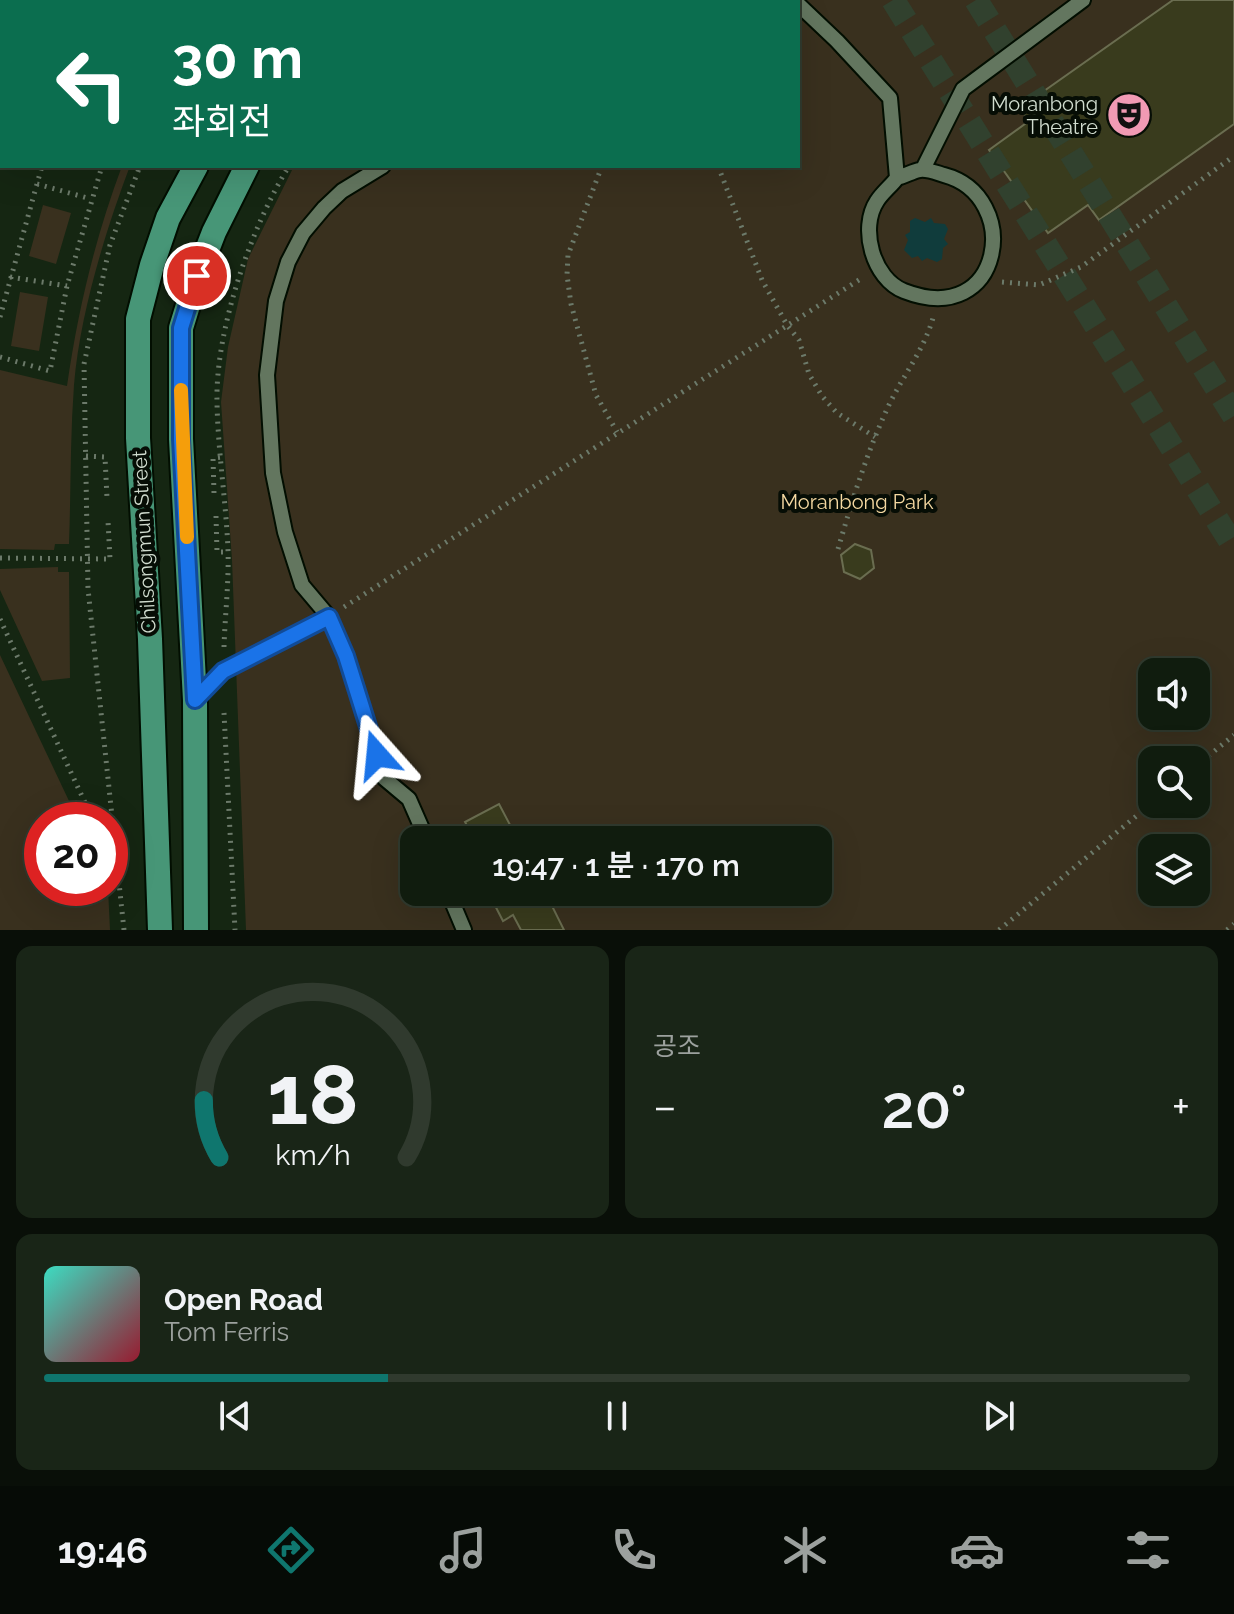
<!DOCTYPE html>
<html lang="ko">
<meta charset="utf-8">
<style>
:root{--surface:#101c0e;--page:#192517;--text:#f1f3f6;--muted:#9ca19e;--line:#303a2e;--accent:#0f766e}
body{margin:0;font-family:Raleway,"Noto Sans KR",sans-serif;background:var(--page);color:var(--text);height:100vh;display:flex;flex-direction:column;font-size:30px;white-space:nowrap}
*{box-sizing:border-box;margin:0}
p{font-size:26px;color:var(--muted)}
.icon{flex:none;width:44px;height:44px;fill:none;stroke:currentColor;stroke-width:2;stroke-linecap:round;stroke-linejoin:round}
.map{position:relative;height:930px;overflow:hidden}
.drawer{display:flex;flex-direction:column;gap:16px;padding:16px;background:#090f08;flex:1}
.drawer>*{flex:none}
.guide{position:absolute;left:0px;top:0px;width:800px;height:168px;box-shadow:0 8px 32px #0002,0 0 0 2px var(--line);background:#0b6e4f;color:#fff;overflow:hidden}
.fabs{position:absolute;left:1138px;top:658px;display:grid;gap:16px}
.fabs a{display:grid;place-items:center;width:72px;height:72px;border-radius:16px;background:var(--surface);box-shadow:0 8px 32px #0002,0 0 0 2px var(--line);font-size:40px}
.speed{position:absolute;left:24px;top:802px;display:flex;gap:16px;font-size:40px;font-weight:700;text-align:center}
.speed>*{display:grid;place-content:center;width:104px;height:104px;border-radius:50%;background:var(--surface);box-shadow:0 8px 32px #0002,0 0 0 2px var(--line);line-height:1}
.speed .limit{border:12px solid #d22;background:#fff;color:#111}
.pin{position:absolute;display:grid;place-items:center;width:68px;height:68px;color:#fff;margin:-34px;border:4px solid #fff;border-radius:50%;box-shadow:0 2px 8px #0007}
.me{position:absolute;width:88px;margin:-44px;rotate:342deg;stroke-linejoin:round;filter:drop-shadow(0 0 6px #0008)}
.turn{display:flex;align-items:center;gap:28px;height:168px;padding:0 40px;font-size:36px}
.turn .icon{width:104px;height:104px;stroke-width:2.5}
.turn b{display:block;font-size:56px;line-height:68px}
.big{font-size:60px;font-weight:600;line-height:1.1}
.drawer .widget{flex:1;display:flex;flex-direction:column;justify-content:center;gap:12px;min-width:0;padding:0 28px;border-radius:16px;background:var(--page)}
.drawer .dial{align-items:center;gap:0}
.dial svg{height:208px;overflow:visible;fill:none;stroke:var(--line);stroke-width:7;stroke-linecap:round;text-anchor:middle}
.dial text{fill:var(--text);stroke:none}
.song{display:flex;align-items:center;gap:24px}
.cover{width:96px;height:96px;border-radius:12px;background:linear-gradient(135deg,hsl(170 70% 55%),hsl(350 70% 35%))}
.played{height:8px;border-radius:4px;background:linear-gradient(90deg,var(--accent) 30%,var(--line) 30%)}
.keys{display:flex;justify-content:space-around;direction:ltr}
.heat{display:flex;justify-content:space-between;align-items:center;font-size:44px;direction:ltr}
.drawer .tiles{flex:1;display:grid;gap:16px;grid-template-columns:1fr 1fr}
.widget:last-child{grid-column:span 2}
.trip{position:absolute;left:400px;top:826px;width:432px;height:80px;border-radius:16px;background:var(--surface);box-shadow:0 8px 32px #0002,0 0 0 2px var(--line);font-weight:600;line-height:80px;text-align:center}
.dock{display:flex;height:128px;justify-content:space-around;align-items:center;background:#060b06;color:var(--muted)}
.dock .icon{width:56px;height:56px}
.dock .current{color:var(--accent)}
.dock b{font-size:36px;color:var(--text)}
.map>svg:first-child{display:block}
</style>
<div class="map">
<svg width="1234" height="930" viewBox="0 0 1234 930">
<rect width="100%" height="100%" fill="#152612"/>
<path fill="#39301e" fill-rule="evenodd" d="M402,0H1234V930H246L232,560L221,402L228,347L248,259L294,166H798V2H400ZM1152,672H1196V716H1152ZM1152,760H1196V804H1152ZM414,840H818V892H414ZM1152,848H1196V892H1152Z
M122,166H130C105,232 80,314 74,385C70,438 71,491 69,544H55L54,550L0,549V370L67,386C78,310 95,238 122,166Z
M43,205L71,213L56,264L29,256Z
M20,292L48,297L39,351L11,346Z
M58,567V572H69L70,678L42,681L0,590V569Z
M0,655L78,820H42V888H108L110,930H0Z"/>
<path fill="#103c3c" d="M915,218L925,222L931,218L934,223L945,224L948,229L944,239L948,244L943,248L942,259L937,262L927,258L922,261L918,256L912,258L904,250L908,240L905,235L910,232V221Z"/>
<path fill="#393b1d" stroke="#6a6d50" stroke-width="2" d="M1173,0H1234V124L1099,220L1088,205L1048,233L989,150L1029,121L1020,108Z
M855,544L871,550L874,568L860,579L844,572L841,555Z
M499,804L518,840H475L465,822Z
M488,892H558L548,898L564,930H521L513,915L503,921Z"/>
<g fill="none" stroke-linecap="round" stroke-linejoin="round">
<path stroke="#31412e" stroke-width="24" stroke-dasharray="24 12" stroke-linecap="butt" d="M893,0L1234,547
M976,0L1234,416"/>
<g stroke="#020e01" stroke-width="18">
<path id="lane" d="M674,2L678,0
M798,4L837,41L890,98L897,178C891,186 882,193 877,201C859,228 873,279 904,291C1004,330 1023,196 944,175C937,173 928,169 920,170C913,171 905,176 897,178
M383,166L342,191L324,208L303,233L288,262L276,301L267,375L273,473L285,532L302,585L329,617L346,656L384,778L409,799L427,840
M923,169L963,89L1083,0
M195,699L223,671L329,617
M448,892L464,930"/>
</g>
<g stroke="#020e01" stroke-width="28">
<path id="primary" d="M302,2L304,0
M355,2L356,0
M160,930L150,639L138,438V319L152,265L168,218L196,166
M196,930L195,700L181,439V328L197,276L214,232L247,166"/>
</g>
<path stroke="#6c7a6a" stroke-width="5" stroke-dasharray="2 6" stroke-linecap="butt" d="M165,2L166,0
M246,2L247,0
M395,2L397,0
M602,166L568,255L567,275L571,304L596,395L617,432
M718,166L762,280L787,325L799,340L809,374L822,396L837,413L875,437
M37,184L91,199
M10,277L67,286
M1002,282L1039,285L1081,267L1234,156
M0,317L42,166
M0,357L50,371L67,286L102,166
M86,456L105,457L107,498
M214,493L213,458L222,457
M216,516L217,552H228
M838,549C852,501 867,452 888,407C903,375 923,352 933,318
M0,558L110,559L108,521
M344,607L862,278
M0,619L93,820
M224,647C225,615 229,582 228,550C226,501 218,452 217,403C215,331 251,227 289,166
M224,713L235,930
M1196,766L1234,735
M124,930L88,589L84,364L110,245L140,166
M999,930L1152,803
M1227,930L1234,924"/>
<use href="#lane" stroke="#63765f" stroke-width="14"/>
<use href="#primary" stroke="#479677" stroke-width="24"/>
</g>
<g fill="none" stroke-linecap="round" stroke-linejoin="round">
<g stroke="#114b97" stroke-width="20">
<path id="route" d="M197,276L181,328V439L195,700L223,671L329,617L346,656L377,755"/>
</g>
<use href="#route" stroke="#1a73e8" stroke-width="14"/>
<path stroke="#f59e0b" stroke-width="14" d="M181,390L187,537"/>
</g>
<defs>
<g id="theatre-disc" transform="scale(2.3)"><circle r="9.5" fill="#f19ab4" stroke="#060d05"/><path d="M-5-5.5Q0-4 5-5.5V0Q5 5 0 6Q-5 5-5 0ZM-3.3-2.5H-1v1.5H-3.3ZM1-2.5H3.3v1.5H1ZM-2.8 1Q0 5.5 2.8 1Z" fill="#111"/></g>
</defs>
<g fill-rule="evenodd">
<use href="#theatre-disc" x="1129" y="115"/>
</g>
<g text-anchor="middle" dominant-baseline="central" stroke-width="8" stroke-linejoin="round" paint-order="stroke">
<g font-size="20" fill="#d1dccf" stroke="#060d05" text-anchor="end">
<text x="1098" y="104">Moranbong<tspan x="1098" dy="23">Theatre</tspan></text>
</g>
<g font-size="20" fill="#f5d9a2" stroke="#060d05">
<text x="857" y="502">Moranbong Park</text>
</g>
<g font-size="20" fill="#d1dccf" stroke="#060d05">
<text transform="translate(144 542) rotate(-93)">Chilsongmun Street</text>
</g>
</g>
</svg>
<div class="fabs">
<a><svg class="icon" aria-label="sound" viewBox="0 0 24 24"><path d="M4 9h4l5-4v14l-5-4H4zM17 9q2 3 0 6"/></svg></a>
<a><svg class="icon" aria-label="search" viewBox="0 0 24 24"><circle cx="10" cy="10" r="6"/><path d="M15 15l6 6"/></svg></a>
<a><svg class="icon" aria-label="layers" viewBox="0 0 24 24"><path d="M12 4l9 5-9 5-9-5zM3 14l9 5 9-5"/></svg></a>
</div>
<div class="speed"><div class="limit">20</div></div>
<div class="pin" style="left:197px;top:276px;background:#d93025"><svg class="icon" aria-label="arrive" viewBox="0 0 24 24"><path d="M6 21V4h12l-3 4 3 4H6"/></svg></div>
<svg class="me" style="left:377px;top:755px" viewBox="-20 -20 40 40"><path d="M0-17L14 15 0 8-14 15z" fill="#1a73e8" stroke="#fff" stroke-width="4"/></svg>
<div class="trip">19:47 · 1 분 · 170 m</div>
<div class="guide">
<div class="turn"><svg class="icon" aria-label="left" viewBox="0 0 24 24"><path d="M17 20v-9H6M10 6l-5 5 5 5"/></svg><div><b>30 m</b>좌회전</div></div>
</div>
</div>
<section class="drawer">
<div class="tiles">
<div class="widget dial"><svg viewBox="0 0 100 80">
<path d="M14 69A42 42 0 1 1 86 69"/>
<path d="M14 69A42 42 0 0 1 8 47" stroke="#0f766e"/>
<text x="50" y="56" font-size="32" font-weight="700">18</text>
<text x="50" y="72" font-size="11">km/h</text>
</svg></div>
<div class="widget"><p>공조</p>
<div class="heat"><a>−</a><b class="big">20°</b><a>+</a></div>
</div>
<div class="widget">
<div class="song"><i class="cover"></i><div><b>Open Road</b><p>Tom Ferris</p></div></div>
<div class="played"></div>
<div class="keys"><svg class="icon" aria-label="previous" viewBox="0 0 24 24"><path d="M18 5L8 12l10 7zM5 5v14"/></svg><svg class="icon" aria-label="pause" viewBox="0 0 24 24"><path d="M8 5v14M16 5v14"/></svg><svg class="icon" aria-label="next" viewBox="0 0 24 24"><path d="M6 5l10 7-10 7zM19 5v14"/></svg></div>
</div>
</div>
</section>
<nav class="dock">
<b>19:46</b>
<svg class="icon current" aria-label="directions" viewBox="0 0 24 24"><path d="M12 3l9 9-9 9-9-9zM9 14v-3h6M13 9l2 2-2 2"/></svg>
<svg class="icon" aria-label="music" viewBox="0 0 24 24"><path d="M9 18V5l10-2v13"/><circle cx="6" cy="18" r="3"/><circle cx="16" cy="16" r="3"/></svg>
<svg class="icon" aria-label="phone" viewBox="0 0 24 24"><path d="M5 4h4l2 5-3 2q2 4 5 5l2-3 5 2v4C11 20 4 13 5 4z"/></svg>
<svg class="icon" aria-label="climate" viewBox="0 0 24 24"><path d="M12 3v18M4 7l16 10M4 17L20 7"/></svg>
<svg class="icon" aria-label="car" viewBox="0 0 24 24"><path d="M5 17H2v-5l4-1 3-4h7l3 4 3 1v5h-3M9 17h6M6 11h13"/><circle cx="7" cy="17" r="2"/><circle cx="17" cy="17" r="2"/></svg>
<svg class="icon" aria-label="filters" viewBox="0 0 24 24"><path d="M4 7h16M4 17h16"/><circle cx="9" cy="7" r="2"/><circle cx="15" cy="17" r="2"/></svg>
</nav>
